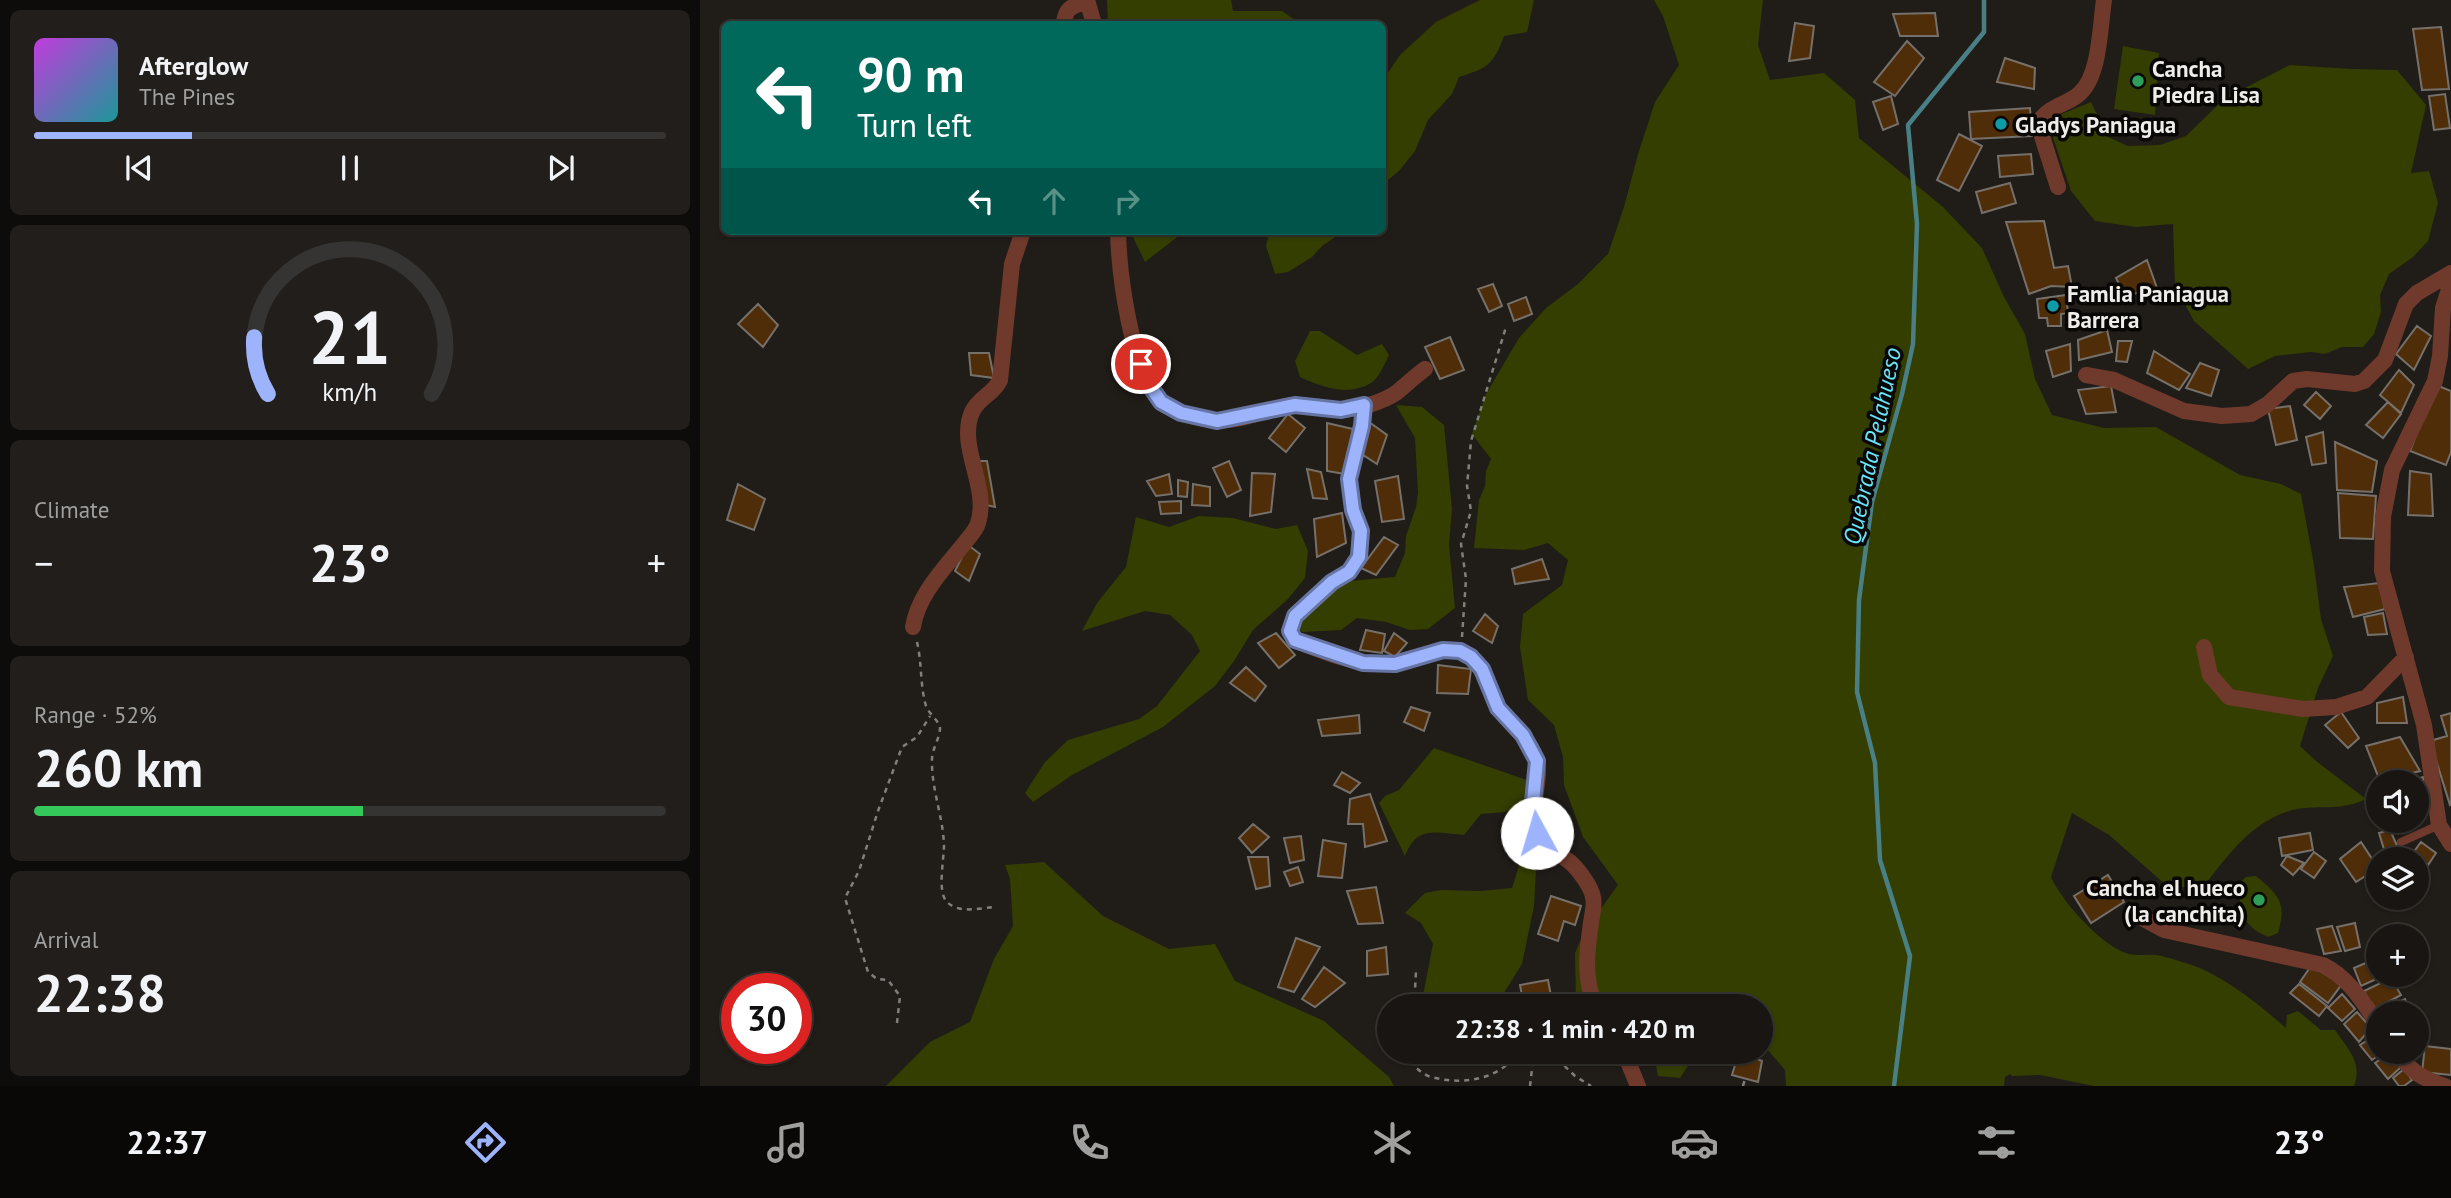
<!DOCTYPE html>
<meta charset="utf-8">
<style>
:root{--surface:#181512;--page:#211e1b;--text:#f1f3f6;--muted:#9f9f9f;--line:#363432;--accent:#9db4fd}
body{margin:0;font-family:"PT Sans",sans-serif;background:var(--page);color:var(--text);height:100vh;display:flex;flex-direction:column;font-size:26px;white-space:nowrap}
*{box-sizing:border-box;margin:0}
p{font-size:23px;color:var(--muted)}
.icon{flex:none;width:38px;height:38px;fill:none;stroke:currentColor;stroke-width:2;stroke-linecap:round;stroke-linejoin:round}
.map{position:relative;flex:1;overflow:hidden}
.panel{display:flex;flex-direction:column;gap:10px;padding:10px;background:#0d0c0a;width:700px}
.panel>*{flex:none}
.banner{position:absolute;left:21px;top:21px;width:665px;height:214px;border-radius:10px;box-shadow:0 2px 5px #0004,0 0 0 2px var(--line);background:#00695c;color:#fff;overflow:hidden}
.buttons{position:absolute;left:1666px;top:770px;display:grid;gap:14px}
.buttons a{display:grid;place-items:center;width:63px;height:63px;border-radius:50%;background:var(--surface);box-shadow:0 2px 5px #0004,0 0 0 2px var(--line);font-size:35px}
.speed{position:absolute;left:21px;top:973px;display:flex;gap:14px;font-size:35px;font-weight:700;text-align:center}
.speed>*{display:grid;place-content:center;width:91px;height:91px;border-radius:50%;background:var(--surface);box-shadow:0 2px 5px #0004,0 0 0 2px var(--line);line-height:1}
.speed .limit{border:10px solid #d22;background:#fff;color:#111}
.pin{position:absolute;display:grid;place-items:center;width:60px;height:60px;color:#fff;margin:-30px;border:4px solid #fff;border-radius:50%;box-shadow:0 2px 7px #0007}
.me{position:absolute;width:77px;margin:-38px;rotate:354deg;stroke-linejoin:round;filter:drop-shadow(0 0 5px #0008)}
.turn{display:flex;align-items:center;gap:24px;height:147px;padding:0 21px;font-size:32px}
.turn .icon{width:91px;height:91px;stroke-width:2.5}
.turn b{display:block;font-size:49px;line-height:60px}
.lanes{display:flex;align-items:center;height:66px;padding:0 21px;background:#0003;justify-content:center;gap:35px;direction:ltr}
.lanes .off{opacity:.35}
.big{font-size:52px;font-weight:600;line-height:1.1}
.panel .widget{flex:1;display:flex;flex-direction:column;justify-content:center;gap:10px;min-width:0;padding:0 24px;border-radius:10px;background:var(--page)}
.panel .dial{align-items:center;gap:0}
.dial svg{height:182px;overflow:visible;fill:none;stroke:var(--line);stroke-width:7;stroke-linecap:round;text-anchor:middle}
.dial text{fill:var(--text);stroke:none}
.song{display:flex;align-items:center;gap:21px}
.cover{width:84px;height:84px;border-radius:10px;background:linear-gradient(135deg,hsl(290 70% 55%),hsl(180 70% 35%))}
.played{height:7px;border-radius:4px;background:linear-gradient(90deg,var(--accent) 25%,var(--line) 25%)}
.keys{display:flex;justify-content:space-around;direction:ltr}
.heat{display:flex;justify-content:space-between;align-items:center;font-size:38px;direction:ltr}
.charge{height:10px;border-radius:5px;background:linear-gradient(90deg,#34c759 52%,var(--line) 0)}
.trip{position:absolute;left:677px;top:994px;width:396px;height:70px;border-radius:35px;background:var(--surface);box-shadow:0 2px 5px #0004,0 0 0 2px var(--line);font-weight:600;line-height:70px;text-align:center}
.menu{display:flex;height:112px;justify-content:space-around;align-items:center;background:#0a0807;color:var(--muted)}
.menu .icon{width:49px;height:49px}
.menu .active{color:var(--accent)}
.menu b{font-size:32px;color:var(--text)}
main{display:flex;flex:1;min-height:0}
.map>svg:first-child{display:block}
</style>
<main>
<section class="panel">
<div class="widget">
<div class="song"><i class="cover"></i><div><b>Afterglow</b><p>The Pines</p></div></div>
<div class="played"></div>
<div class="keys"><svg class="icon" aria-label="previous" viewBox="0 0 24 24"><path d="M18 5L8 12l10 7zM5 5v14"/></svg><svg class="icon" aria-label="pause" viewBox="0 0 24 24"><path d="M8 5v14M16 5v14"/></svg><svg class="icon" aria-label="next" viewBox="0 0 24 24"><path d="M6 5l10 7-10 7zM19 5v14"/></svg></div>
</div>
<div class="widget dial"><svg viewBox="0 0 100 80">
<path d="M14 69A42 42 0 1 1 86 69"/>
<path d="M14 69A42 42 0 0 1 8 44" stroke="#9db4fd"/>
<text x="50" y="56" font-size="32" font-weight="700">21</text>
<text x="50" y="72" font-size="11">km/h</text>
</svg></div>
<div class="widget"><p>Climate</p>
<div class="heat"><a>−</a><b class="big">23°</b><a>+</a></div>
</div>
<div class="widget"><p>Range · 52%</p><b class="big">260 km</b><div class="charge"></div></div>
<div class="widget"><p>Arrival</p><b class="big">22:38</b></div>
</section>
<div class="map">
<svg width="1751" height="1086" viewBox="0 0 1751 1086">
<rect width="100%" height="100%" fill="#201c18"/>
<path fill="#343e00" d="M407,0H531L533,11H582L598,22V24H408Z
M780,0H834L827,32L804,36C793,65 788,68 759,77L752,94L728,120L715,151L699,171L683,184V80L700,55L736,22Z
M954,0H1063L1058,45L1070,80L1124,73L1155,100L1159,138L1243,207L1282,248L1304,297L1325,334L1335,379L1352,415L1404,428L1456,427L1540,475L1581,484L1601,494L1614,565L1621,619L1633,656L1618,688L1600,746L1616,761L1666,799C1641,811 1623,805 1597,809C1555,817 1526,857 1502,889L1466,885L1409,835L1372,813L1351,877C1361,900 1402,947 1429,954C1438,956 1447,954 1456,955C1471,958 1499,966 1512,974C1539,988 1563,1008 1586,1028L1587,1015L1598,1011L1621,1030H1635C1648,1049 1663,1063 1654,1086H1394L1340,1075L1312,1076L1310,1074L1305,1077L1304,1086H1086L1085,1070L1061,1042L1060,1006H881L876,1003L875,953L884,932L918,885L883,837L864,785L863,757L854,725L828,700L820,647L823,614L862,585L868,560L848,543L824,550L774,548L779,500L785,486L786,471L791,459L772,434L786,394L819,338L846,308L878,284L908,254L924,207L938,154L955,102L979,65L963,16Z
M1423,46L1459,53L1455,115L1414,109Z
M1590,65L1651,69L1697,70L1726,105L1711,173L1729,171L1738,203L1728,241L1713,257L1689,274L1680,295L1681,312L1674,334L1663,347H1642L1625,354L1611,352L1575,356L1548,369L1494,321L1475,286L1473,224L1436,227L1395,221L1371,191L1347,120L1391,102L1408,137L1428,146L1460,145L1486,136L1525,98Z
M430,231H485L445,262Z
M570,231H644L622,246L612,257L588,272L575,274L566,246Z
M610,331H620L657,355L682,344L689,355C685,363 679,378 671,383C648,397 622,387 600,377L595,361Z
M696,405L722,407L744,425L752,509L749,545L755,608L728,629L710,630L686,622L657,618L641,630L602,632L595,625L606,607L648,581L695,577L705,553L706,536L716,507L718,493L715,438Z
M499,516L533,518L576,529L597,525L608,551L605,578L588,599L553,630L534,661L515,686L463,727L372,775L333,802L325,793L345,762L368,740L439,719L457,706L500,651L492,635L470,615L445,611L382,631L397,603L426,567L436,517L469,527Z
M734,748L830,781L824,803L805,812L781,814L764,835C736,833 717,825 705,856L679,803L685,796L699,790Z
M823,853L836,869L834,906L822,964L797,1004L799,1006H721L733,944L721,923L705,913L725,893L741,890L780,891L812,888Z
M344,862L403,916L469,949L515,944L535,981L624,1021L689,1077L694,1086H186L230,1042L270,1022L294,959L313,926L310,879L305,865Z
M1556,876C1579,895 1587,903 1578,933L1568,937C1540,924 1540,912 1539,883L1546,877Z
M954,1052H997L980,1078L958,1076Z"/>
<g fill="none" stroke-linecap="round" stroke-linejoin="round">
<path stroke="#498086" stroke-width="4.5" d="M1194,1086L1210,956L1180,860L1175,763L1157,692L1159,600L1172,502L1202,394L1213,344L1217,224L1208,125L1284,32V0"/>
</g>
<path fill="#4f2d09" stroke="#76706b" stroke-width="2" d="M1235,13L1238,36H1200L1193,14Z
M1095,23L1114,26L1110,58L1089,61Z
M1741,27L1749,89L1722,90L1713,29Z
M1207,41L1224,58L1195,96L1174,82Z
M1305,58L1335,68L1334,89L1297,82Z
M1745,94L1750,128L1734,130L1729,96Z
M1191,96L1198,124L1183,130L1173,102Z
M1330,108L1332,136L1271,139L1269,112Z
M1259,134L1282,146L1259,191L1237,180Z
M1331,154L1333,174L1300,177L1298,156Z
M1310,183L1316,203L1282,213L1276,192Z
M1344,221L1354,268L1368,266L1372,287L1351,286L1329,294L1306,222Z
M1447,260L1457,288L1425,296L1416,278Z
M793,284L802,306L789,312L778,289Z
M1366,295L1368,313L1361,314V326H1348L1347,318H1339L1337,299Z
M826,297L832,314L814,321L808,304Z
M58,304L78,325L63,347L38,324Z
M1717,326L1731,336L1714,370L1696,354Z
M1407,330L1412,352L1379,360L1378,340Z
M750,337L764,370L740,379L725,347Z
M1418,341H1432L1427,362L1416,361Z
M1370,344L1371,371L1353,377L1346,351Z
M1454,351L1490,374L1479,390L1447,373Z
M269,353H289L294,378L271,375Z
M1500,363L1519,370L1511,396L1486,388Z
M1699,370L1714,385L1701,413L1680,395Z
M1736,385L1751,391V452L1746,465L1710,451Z
M1411,386L1416,412L1386,414L1378,390Z
M1616,392L1631,406L1620,419L1604,405Z
M1688,402L1701,414L1683,438L1666,425Z
M1590,406L1597,440L1576,445L1568,409Z
M588,414L605,428L586,452L569,438Z
M669,422L687,435L677,464L657,451Z
M627,423L653,429L645,474L627,471Z
M1623,432L1626,463L1612,465L1606,437Z
M1635,442L1677,461L1672,492L1637,490Z
M277,461H287L295,507L286,505Z
M529,461L541,490L527,497L513,468Z
M607,469L621,472L627,499L613,498Z
M1710,471L1731,474L1733,516L1708,515Z
M552,473L575,474L571,512L550,516Z
M469,474L472,494L456,496L447,481Z
M698,476L704,519L682,522L675,481Z
M478,480L488,482L487,497L478,496Z
M38,484L65,499L54,530L27,520Z
M493,484L510,487V506L492,505Z
M1638,493L1676,496L1673,539L1640,538Z
M481,501V513L461,514L459,502Z
M642,513L646,543L617,557L614,519Z
M684,537L698,545L676,575L661,568Z
M268,545L280,554L269,581L255,571Z
M842,559L849,579L815,584L812,569Z
M1679,583L1685,609L1653,617L1644,587Z
M1683,613L1687,634L1668,635L1664,617Z
M785,614L798,626L792,643L773,631Z
M666,630L685,634L682,653L660,650Z
M576,633L595,655L579,668L558,643Z
M694,633L707,643L695,657L684,651Z
M738,665L771,669L768,694L737,693Z
M546,667L566,686L555,701L530,683Z
M1703,697L1707,723H1677V703Z
M711,707L730,713L724,731L704,722Z
M1641,712L1659,738L1648,748L1625,725Z
M1751,713V804L1750,805L1730,741L1747,736L1741,716Z
M659,715L660,733L622,736L618,720Z
M1700,737L1720,771L1680,781L1666,746Z
M642,772L660,783L650,793L634,785Z
M1723,777L1726,804L1717,806V782H1707Z
M670,794L687,841L665,847L663,824H648L650,799Z
M553,824L569,837L552,853L539,838Z
M1690,830L1703,859H1687L1679,833Z
M1610,833L1613,850L1582,856L1579,838Z
M601,836L604,860L590,863L584,838Z
M623,840L646,844L642,878L618,876Z
M1661,842L1678,868L1656,882L1640,859Z
M1721,842L1736,853L1728,865L1713,853Z
M1614,852L1626,861L1614,878L1601,869Z
M1587,856L1604,863L1593,875L1581,865Z
M548,857H568L570,886L556,889Z
M598,867L603,882L590,886L584,872Z
M1408,875L1424,902L1391,923L1374,896Z
M676,887L683,923L658,924L647,891Z
M851,896L881,906L875,925L864,921L858,941L838,934Z
M1655,923L1660,947L1645,951L1637,927Z
M1632,926L1641,951L1624,954L1617,929Z
M596,938L620,947L594,992L578,987Z
M686,947L688,974L667,976V951Z
M1677,958L1678,975L1683,976L1661,986L1654,968Z
M1611,966L1642,984L1628,1003L1600,982Z
M624,967L645,983L615,1007L602,999Z
M1691,978L1701,995L1673,1010L1664,991Z
M848,980L853,1006H824L820,985Z
M1599,984L1627,1006L1619,1016L1590,993Z
M1642,994L1655,1009L1642,1021L1628,1008Z
M1705,999L1712,1013H1680L1679,1011Z
M1657,1012L1671,1028L1659,1042L1644,1024Z
M1676,1035L1678,1037V1052H1683L1672,1060L1660,1045Z
M1725,1046L1751,1049V1075L1722,1072Z
M1039,1052L1062,1061L1058,1082L1032,1075Z
M1691,1052L1701,1067L1688,1079L1675,1063Z
M1704,1069L1712,1080L1704,1086H1699L1693,1078Z"/>
<g fill="none" stroke-linecap="round" stroke-linejoin="round">
<path stroke="#827e7b" stroke-width="2.5" stroke-dasharray="5 5" stroke-linecap="butt" d="M762,637L766,579L761,544L771,511L767,486L771,441L806,327
M217,642C222,663 220,686 226,706C229,714 240,722 240,728C240,738 232,749 232,759C231,788 243,816 244,845C244,860 237,892 247,902C259,914 280,908 294,907
M708,1006L715,990L716,971
M197,1023L200,996L188,980L177,979L168,972L145,898L159,871L178,811L202,747L217,737L230,716
M706,1052C709,1062 718,1071 728,1076C760,1086 798,1081 819,1052
M850,1052L875,1076L891,1086
M830,1086L834,1052
M1043,1086L1045,1079"/>
<path stroke="#6f3a2c" stroke-width="8" d="M1701,842L1739,825"/>
<path stroke="#6f3a2c" stroke-width="16" d="M387,0L394,24
M364,24C365,7 372,7 386,1
M1358,187L1341,133L1339,122C1348,106 1367,105 1379,94C1400,77 1400,26 1404,0
M418,231C419,274 431,369 460,400C473,413 496,418 514,420C540,423 567,408 592,405C608,404 624,410 640,410C656,410 683,402 696,393C706,385 715,376 725,369
M1751,283L1743,308L1740,356L1735,381L1692,470L1683,517L1682,571L1724,725L1739,825L1751,844
M1386,375L1414,380L1484,411L1522,416L1551,414L1568,404L1593,381L1607,379L1655,384L1664,381L1685,360L1706,304L1717,293L1751,273
M664,405L662,426L649,479L653,510L661,531L659,557L649,572L632,582L595,616L590,631L595,640C626,653 658,666 692,664C715,663 741,642 764,653C784,663 787,687 797,705C808,725 831,738 837,761C842,782 827,810 838,834C844,848 859,853 870,862C878,869 891,886 893,897C895,904 892,915 891,923C887,950 883,981 896,1006
M213,627C218,595 243,570 263,545C268,538 276,531 278,523C290,487 257,447 272,412C279,397 294,394 300,380L312,264L323,231
M1504,647L1510,675L1529,697L1603,709L1636,707L1667,697L1706,657
M1431,912L1464,930L1623,965C1649,978 1662,1001 1678,1024
M924,1052L938,1086
M1697,1052C1711,1072 1723,1079 1745,1086"/>
</g>
<g fill="none" stroke-linecap="round" stroke-linejoin="round">
<g stroke="#6675a4" stroke-width="18">
<path id="route" d="M441,364L448,383L461,402L481,413L517,421L595,405L641,410L664,405L662,426L649,479L653,510L661,531L659,557L649,572L632,582L595,616L590,631L595,640L663,663L695,664L743,650L760,651L771,657L782,669L798,708L823,735L837,761L833,802L837,833"/>
</g>
<use href="#route" stroke="#9db4fd" stroke-width="12"/>
</g>
<g fill="#2e9e5b" stroke="#080705" stroke-width="2.5">
<circle cx="1438" cy="81" r="7"/>
<circle cx="1559" cy="900" r="7"/>
</g>
<g fill="#0f9aa8" stroke="#080705" stroke-width="2.5">
<circle cx="1301" cy="124" r="7"/>
<circle cx="1353" cy="306" r="7"/>
</g>
<g text-anchor="middle" dominant-baseline="central" stroke-width="7" stroke-linejoin="round" paint-order="stroke">
<g font-size="23" font-weight="bold" fill="#efece9" stroke="#080705" text-anchor="start">
<text x="1452" y="68">Cancha<tspan x="1452" dy="26">Piedra Lisa</tspan></text>
<text x="1315" y="124">Gladys Paniagua</text>
<text x="1367" y="293">Famlia Paniagua<tspan x="1367" dy="26">Barrera</tspan></text>
<text x="1545" y="887" text-anchor="end">Cancha el hueco<tspan x="1545" dy="26">(la canchita)</tspan></text>
</g>
<g font-size="24" font-style="italic" fill="#67e5fb" stroke="#080705">
<text transform="translate(1172 446) rotate(-78)">Quebrada Pelahueso</text>
</g>
</g>
</svg>
<div class="buttons">
<a><svg class="icon" aria-label="sound" viewBox="0 0 24 24"><path d="M4 9h4l5-4v14l-5-4H4zM17 9q2 3 0 6"/></svg></a>
<a><svg class="icon" aria-label="layers" viewBox="0 0 24 24"><path d="M12 4l9 5-9 5-9-5zM3 14l9 5 9-5"/></svg></a>
<a>+</a>
<a>−</a>
</div>
<div class="speed"><div class="limit">30</div></div>
<div class="pin" style="left:441px;top:364px;background:#d93025"><svg class="icon" aria-label="arrive" viewBox="0 0 24 24"><path d="M6 21V4h12l-3 4 3 4H6"/></svg></div>
<svg class="me" style="left:837px;top:833px" viewBox="-20 -20 40 40"><circle r="19" fill="#fff"/><path d="M0-13L10 11 0 6-10 11z" fill="#9db4fd"/></svg>
<div class="trip">22:38 · 1 min · 420 m</div>
<div class="banner">
<div class="turn"><svg class="icon" aria-label="left" viewBox="0 0 24 24"><path d="M17 20v-9H6M10 6l-5 5 5 5"/></svg><div><b>90 m</b>Turn left</div></div>
<div class="lanes"><svg class="icon" aria-label="left" viewBox="0 0 24 24"><path d="M17 20v-9H6M10 6l-5 5 5 5"/></svg><svg class="icon off" aria-label="ahead" viewBox="0 0 24 24"><path d="M12 20V5M6 11l6-6 6 6"/></svg><svg class="icon off" aria-label="right" viewBox="0 0 24 24"><path d="M7 20v-9h11M14 6l5 5-5 5"/></svg></div>
</div>
</div>
</main>
<nav class="menu">
<b>22:37</b>
<svg class="icon active" aria-label="directions" viewBox="0 0 24 24"><path d="M12 3l9 9-9 9-9-9zM9 14v-3h6M13 9l2 2-2 2"/></svg>
<svg class="icon" aria-label="music" viewBox="0 0 24 24"><path d="M9 18V5l10-2v13"/><circle cx="6" cy="18" r="3"/><circle cx="16" cy="16" r="3"/></svg>
<svg class="icon" aria-label="phone" viewBox="0 0 24 24"><path d="M5 4h4l2 5-3 2q2 4 5 5l2-3 5 2v4C11 20 4 13 5 4z"/></svg>
<svg class="icon" aria-label="climate" viewBox="0 0 24 24"><path d="M12 3v18M4 7l16 10M4 17L20 7"/></svg>
<svg class="icon" aria-label="car" viewBox="0 0 24 24"><path d="M5 17H2v-5l4-1 3-4h7l3 4 3 1v5h-3M9 17h6M6 11h13"/><circle cx="7" cy="17" r="2"/><circle cx="17" cy="17" r="2"/></svg>
<svg class="icon" aria-label="filters" viewBox="0 0 24 24"><path d="M4 7h16M4 17h16"/><circle cx="9" cy="7" r="2"/><circle cx="15" cy="17" r="2"/></svg>
<b>23°</b>
</nav>
